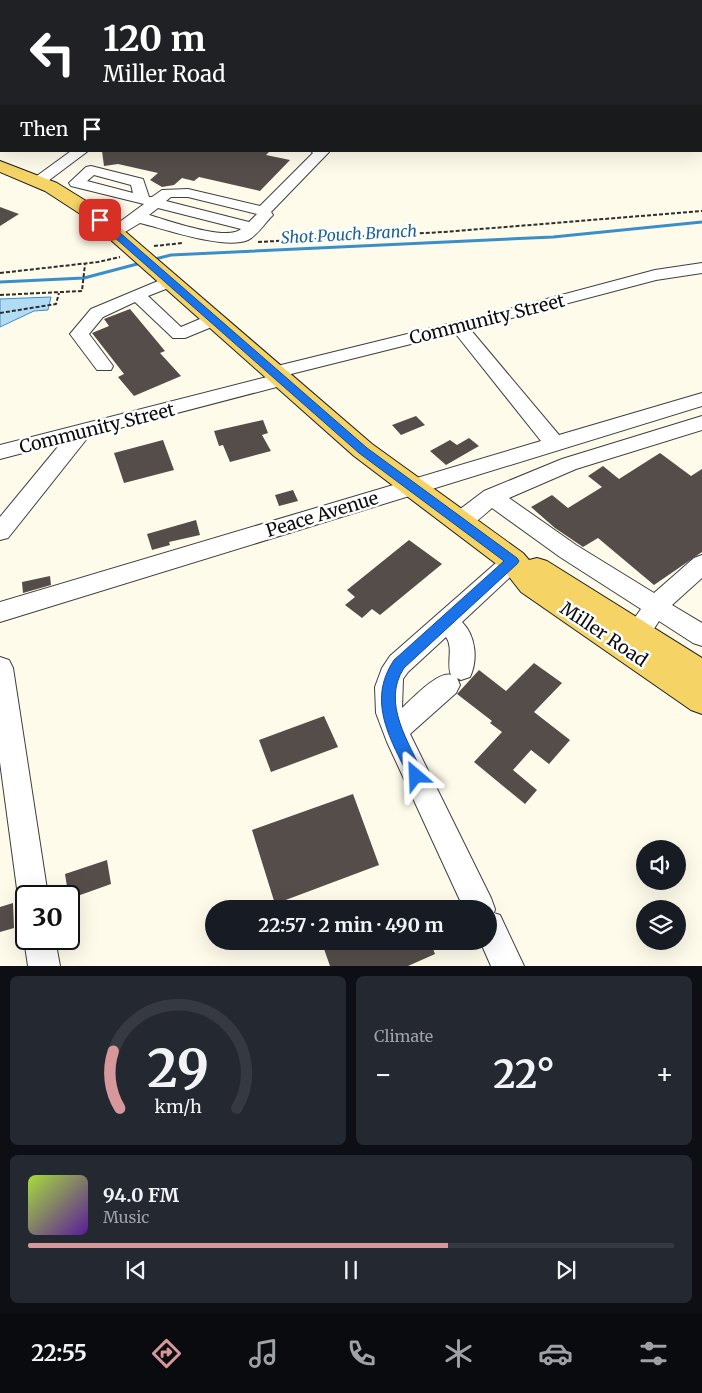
<!DOCTYPE html>
<meta charset="utf-8">
<style>
:root{--surface:#171b24;--page:#242831;--text:#f1f3f6;--muted:#9ea1a6;--line:#363941;--accent:#d7989c}
body{margin:0;font-family:Merriweather,serif;background:var(--page);color:var(--text);height:100vh;display:flex;flex-direction:column;font-size:19px;white-space:nowrap}
*{box-sizing:border-box;margin:0}
p{font-size:16px;color:var(--muted)}
.icon{flex:none;width:28px;height:28px;fill:none;stroke:currentColor;stroke-width:2;stroke-linecap:round;stroke-linejoin:round}
.map{position:relative;height:966px;overflow:hidden}
.drawer{display:flex;flex-direction:column;gap:10px;padding:10px;background:#0d0f14;flex:1}
.drawer>*{flex:none}
.hud{position:absolute;left:0px;top:0px;width:702px;height:152px;box-shadow:0 5px 20px #0002;background:#202124;color:#fff;overflow:hidden}
.fabs{position:absolute;left:636px;top:840px;display:grid;gap:10px}
.fabs a{display:grid;place-items:center;width:50px;height:50px;border-radius:50%;background:var(--surface);box-shadow:0 5px 20px #0002;font-size:25px}
.speed{position:absolute;left:15px;top:885px;display:flex;gap:10px;font-size:25px;font-weight:700;text-align:center}
.speed>*{display:grid;place-content:center;width:65px;height:65px;border-radius:50%;background:var(--surface);box-shadow:0 5px 20px #0002;line-height:1}
.speed .limit{border:2px solid #111;border-radius:8px;background:#fff;color:#111}
.pin{position:absolute;display:grid;place-items:center;width:42px;height:42px;color:#fff;margin:-21px;border-radius:10px;box-shadow:0 2px 8px #0006}
.me{position:absolute;width:55px;margin:-28px;rotate:334deg;stroke-linejoin:round;filter:drop-shadow(0 0 4px #0008)}
.turn{display:flex;align-items:center;gap:18px;height:105px;padding:0 20px;font-size:22px}
.turn .icon{width:65px;height:65px;stroke-width:2.5}
.turn b{display:block;font-size:35px;line-height:42px}
.then{display:flex;align-items:center;height:48px;padding:0 20px;background:#0003;gap:10px;font-size:19px}
.big{font-size:38px;font-weight:700;line-height:1.1}
.drawer .widget{flex:1;display:flex;flex-direction:column;justify-content:center;gap:8px;min-width:0;padding:0 18px;border-radius:8px;background:var(--page)}
.drawer .dial{align-items:center;gap:0}
.dial svg{height:130px;overflow:visible;fill:none;stroke:var(--line);stroke-width:7;stroke-linecap:round;text-anchor:middle}
.dial text{fill:var(--text);stroke:none}
.song{display:flex;align-items:center;gap:15px}
.cover{width:60px;height:60px;border-radius:8px;background:linear-gradient(135deg,hsl(80 70% 55%),hsl(270 70% 35%))}
.played{height:5px;border-radius:2px;background:linear-gradient(90deg,var(--accent) 65%,var(--line) 65%)}
.keys{display:flex;justify-content:space-around;direction:ltr}
.heat{display:flex;justify-content:space-between;align-items:center;font-size:28px;direction:ltr}
.drawer .tiles{flex:1;display:grid;gap:10px;grid-template-columns:1fr 1fr}
.widget:last-child{grid-column:span 2}
.trip{position:absolute;left:205px;top:900px;width:292px;height:50px;border-radius:25px;background:var(--surface);box-shadow:0 5px 20px #0002;font-weight:700;line-height:50px;text-align:center}
.menu{display:flex;height:80px;justify-content:space-around;align-items:center;background:#090b0e;color:var(--muted)}
.menu .icon{width:35px;height:35px}
.menu .current{color:var(--accent)}
.menu b{font-size:22px;color:var(--text)}
.map>svg:first-child{display:block}
</style>
<div class="map">
<svg width="702" height="966" viewBox="0 0 702 966">
<rect width="100%" height="100%" fill="#fefbeb"/>
<path fill="#b2dbf4" stroke="#3b8fc9" d="M51,297L48,310L34,311L0,327V299Z"/>
<g fill="none" stroke-linecap="round" stroke-linejoin="round">
<path stroke="#3b8fc9" stroke-width="3" d="M151,260L171,255L553,237L702,222
M0,282L84,278L141,263"/>
</g>
<path fill="#544d49" d="M102,151H270L266,155L290,160L260,191L199,177L194,181L182,178L174,185L162,187L150,180L158,173L118,164L104,166Z
M0,207L19,214L0,226Z
M130,309L165,351L160,353L181,376L134,396L118,377L124,374L92,333L109,326L104,319Z
M416,416L425,425L401,435L392,425Z
M263,420L268,433L262,435L271,451L230,462L223,445L219,446L214,431Z
M469,438L479,446L446,465L430,451L450,440L457,445Z
M163,440L174,470L124,483L114,453Z
M660,453L691,476L702,469V552L654,585L598,538L583,547L555,528L531,507L552,495L568,508L602,487L588,476L603,466L619,479Z
M293,490L298,501L279,506L275,495Z
M196,520L200,535L169,542L170,545L152,550L147,534Z
M409,540L442,564L380,615L372,609L362,618L345,605L355,597L347,590Z
M50,576L51,585L23,593L22,582Z
M534,663L562,683L534,712L570,740L549,764L531,750L513,770L537,790L525,804L474,762L502,732L490,723L492,721L457,694L479,670L506,691Z
M324,716L338,747L271,772L259,740Z
M353,794L379,865L275,904L252,830Z
M107,860L111,884L69,899L65,874Z
M13,903L14,928L0,932V907Z
M335,941H430L435,954L408,966H330L323,946Z"/>
<g fill="none" stroke-linecap="round" stroke-linejoin="round">
<g stroke="#3f3f3f" stroke-width="2">
<path id="minor" d="M156,0H176V1H156Z
M399,0H409V1H399Z
M0,5H1V11H0Z
M701,16H702V22H701Z
M0,66H1V74H0Z
M701,78H702V86H701Z
M71,151H88L44,184H34L32,181L34,178Z
M311,151L329,152L271,212L273,215L270,218C264,225 256,236 248,240C224,250 165,229 140,223L120,235H108L106,232L144,204L71,186L69,183L86,167L91,166L143,179L149,197H152L162,190L188,189L260,206L313,153ZM94,175L131,185L133,193L87,181ZM171,197H188L257,214L249,222L166,201ZM158,208L241,229C227,242 167,220 149,215Z
M702,263V273L656,280L470,329L559,435L702,393V406L0,622V602L541,441L455,333L287,375L291,380L288,384L89,436L8,538L0,540V517L61,443L0,459V445L267,377L264,373L266,369L273,367L505,310L655,270Z
M170,276L176,277L178,281L176,285L148,296L181,327L207,316H219L222,320L219,324L185,338H173L135,302L103,317L89,334L113,366L111,370H97L70,334L91,309Z
M702,416V430L576,469L509,498L576,545L654,593L694,558L702,555V578L672,605L702,623V646L693,643L659,621C649,636 639,658 619,651L616,644L641,609L560,557L492,508C480,518 467,533 451,528L448,522L451,516L484,491L562,459Z
M513,552L521,555L524,561L521,567L462,622C476,636 478,660 470,677L461,680L457,678L460,685L456,693L410,734L491,898L495,909L494,913L500,915L524,966H491L480,941H489V909H464L387,742L376,713L375,687L382,668L390,656L505,555ZM446,637C454,648 446,663 451,675C438,671 412,699 402,708L403,679L408,672Z
M0,657L9,660L13,668L48,896H26V908L22,907L18,896L0,762Z
M26,935V939H55L60,966H28L24,939Z"/>
</g>
<g stroke="#1d1d1d" stroke-width="2">
<path id="major" d="M0,161L57,183L99,209L372,444L523,553L529,560L537,558L547,561L702,658V714L691,710L521,592L503,569L354,456L85,217L45,191L0,172Z"/>
</g>
<path stroke="#2e2e2e" stroke-width="2" stroke-dasharray="4 2" stroke-linecap="butt" d="M258,242L444,232L702,211
M154,246L183,243
M0,273L98,262L120,257
M0,295L82,291L85,264
M0,313L56,304L59,293"/>
<use href="#minor" fill="#fff" fill-rule="evenodd"/>
<use href="#major" fill="#f5d365" fill-rule="evenodd"/>
</g>
<path fill="#1a73e8" stroke="#114b97" d="M97,218H103L367,448L517,558L519,561L517,564L404,668C381,703 409,742 424,776L421,781L416,783L411,781C391,740 366,702 394,660L504,561L359,453L97,222Z"/>
<g text-anchor="middle" dominant-baseline="central" stroke-width="5" stroke-linejoin="round" paint-order="stroke">
<g font-size="16" font-style="italic" fill="#196099" stroke="#fff">
<text transform="translate(349 234) rotate(-3)">Shot Pouch Branch</text>
</g>
<g font-size="18" fill="#0c0c0c" stroke="#fff">
<text transform="translate(487 319) rotate(-14)">Community Street</text>
<text transform="translate(97 428) rotate(-14)">Community Street</text>
<text transform="translate(322 514) rotate(-17)">Peace Avenue</text>
<text transform="translate(604 634) rotate(34)">Miller Road</text>
</g>
</g>
</svg>
<div class="fabs">
<a><svg class="icon" aria-label="sound" viewBox="0 0 24 24"><path d="M4 9h4l5-4v14l-5-4H4zM17 9q2 3 0 6"/></svg></a>
<a><svg class="icon" aria-label="layers" viewBox="0 0 24 24"><path d="M12 4l9 5-9 5-9-5zM3 14l9 5 9-5"/></svg></a>
</div>
<div class="speed"><div class="limit">30</div></div>
<div class="pin" style="left:100px;top:220px;background:#d93025"><svg class="icon" aria-label="arrive" viewBox="0 0 24 24"><path d="M6 21V4h12l-3 4 3 4H6"/></svg></div>
<svg class="me" style="left:416px;top:776px" viewBox="-20 -20 40 40"><path d="M0-17L14 15 0 8-14 15z" fill="#1a73e8" stroke="#fff" stroke-width="4"/></svg>
<div class="trip">22:57 · 2 min · 490 m</div>
<div class="hud">
<div class="turn"><svg class="icon" aria-label="left" viewBox="0 0 24 24"><path d="M17 20v-9H6M10 6l-5 5 5 5"/></svg><div><b>120 m</b>Miller Road</div></div>
<div class="then">Then<svg class="icon" aria-label="arrive" viewBox="0 0 24 24"><path d="M6 21V4h12l-3 4 3 4H6"/></svg></div>
</div>
</div>
<section class="drawer">
<div class="tiles">
<div class="widget dial"><svg viewBox="0 0 100 80">
<path d="M14 69A42 42 0 1 1 86 69"/>
<path d="M14 69A42 42 0 0 1 10 34" stroke="#d7989c"/>
<text x="50" y="56" font-size="32" font-weight="700">29</text>
<text x="50" y="72" font-size="11">km/h</text>
</svg></div>
<div class="widget"><p>Climate</p>
<div class="heat"><a>−</a><b class="big">22°</b><a>+</a></div>
</div>
<div class="widget">
<div class="song"><i class="cover"></i><div><b>94.0 FM</b><p>Music</p></div></div>
<div class="played"></div>
<div class="keys"><svg class="icon" aria-label="previous" viewBox="0 0 24 24"><path d="M18 5L8 12l10 7zM5 5v14"/></svg><svg class="icon" aria-label="pause" viewBox="0 0 24 24"><path d="M8 5v14M16 5v14"/></svg><svg class="icon" aria-label="next" viewBox="0 0 24 24"><path d="M6 5l10 7-10 7zM19 5v14"/></svg></div>
</div>
</div>
</section>
<nav class="menu">
<b>22:55</b>
<svg class="icon current" aria-label="directions" viewBox="0 0 24 24"><path d="M12 3l9 9-9 9-9-9zM9 14v-3h6M13 9l2 2-2 2"/></svg>
<svg class="icon" aria-label="music" viewBox="0 0 24 24"><path d="M9 18V5l10-2v13"/><circle cx="6" cy="18" r="3"/><circle cx="16" cy="16" r="3"/></svg>
<svg class="icon" aria-label="phone" viewBox="0 0 24 24"><path d="M5 4h4l2 5-3 2q2 4 5 5l2-3 5 2v4C11 20 4 13 5 4z"/></svg>
<svg class="icon" aria-label="climate" viewBox="0 0 24 24"><path d="M12 3v18M4 7l16 10M4 17L20 7"/></svg>
<svg class="icon" aria-label="car" viewBox="0 0 24 24"><path d="M5 17H2v-5l4-1 3-4h7l3 4 3 1v5h-3M9 17h6M6 11h13"/><circle cx="7" cy="17" r="2"/><circle cx="17" cy="17" r="2"/></svg>
<svg class="icon" aria-label="filters" viewBox="0 0 24 24"><path d="M4 7h16M4 17h16"/><circle cx="9" cy="7" r="2"/><circle cx="15" cy="17" r="2"/></svg>
</nav>
